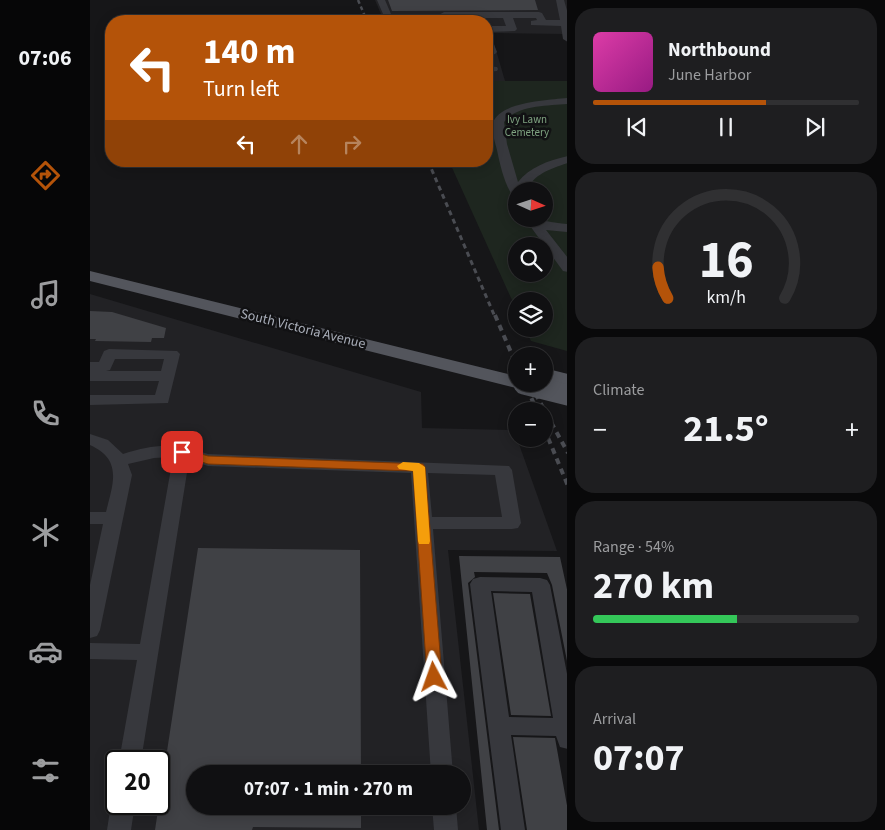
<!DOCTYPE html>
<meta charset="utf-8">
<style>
:root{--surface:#101012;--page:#1e1e20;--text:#f1f3f6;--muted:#9c9d9f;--line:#303032;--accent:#b45309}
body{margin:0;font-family:"Source Sans 3",sans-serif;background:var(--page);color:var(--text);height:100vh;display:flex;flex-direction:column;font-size:19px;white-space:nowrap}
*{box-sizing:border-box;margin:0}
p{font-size:16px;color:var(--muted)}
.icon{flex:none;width:28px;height:28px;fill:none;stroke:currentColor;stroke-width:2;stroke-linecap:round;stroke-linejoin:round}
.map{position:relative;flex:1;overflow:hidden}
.drawer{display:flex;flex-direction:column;gap:8px;padding:8px;background:#09090a;width:318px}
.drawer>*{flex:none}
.banner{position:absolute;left:15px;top:15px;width:388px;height:152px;border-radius:20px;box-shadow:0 2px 12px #0003,0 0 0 1px var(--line);background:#b45309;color:#fff;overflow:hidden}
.needle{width:32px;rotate:93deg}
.buttons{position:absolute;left:418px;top:182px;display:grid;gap:10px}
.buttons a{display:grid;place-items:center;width:45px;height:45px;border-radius:50%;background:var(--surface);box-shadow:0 2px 12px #0003,0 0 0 1px var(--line);font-size:25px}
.speed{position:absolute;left:15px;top:750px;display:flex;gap:10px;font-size:25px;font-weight:700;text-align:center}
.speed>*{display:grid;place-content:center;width:65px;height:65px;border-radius:50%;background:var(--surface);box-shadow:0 2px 12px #0003,0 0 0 1px var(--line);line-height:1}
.speed .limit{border:2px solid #111;border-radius:8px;background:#fff;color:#111}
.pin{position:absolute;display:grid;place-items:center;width:42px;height:42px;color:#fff;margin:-21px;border-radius:10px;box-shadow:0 2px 8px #0006}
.me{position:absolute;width:55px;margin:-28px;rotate:356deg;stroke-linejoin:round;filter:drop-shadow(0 0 4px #0008)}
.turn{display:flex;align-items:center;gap:18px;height:105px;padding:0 15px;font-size:22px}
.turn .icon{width:65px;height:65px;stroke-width:2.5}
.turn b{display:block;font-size:35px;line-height:42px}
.lanes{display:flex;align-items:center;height:48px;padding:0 15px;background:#0003;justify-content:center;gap:25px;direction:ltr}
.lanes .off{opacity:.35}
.big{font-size:38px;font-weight:700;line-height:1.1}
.drawer .tile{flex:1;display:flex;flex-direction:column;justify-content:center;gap:8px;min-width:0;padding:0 18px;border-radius:20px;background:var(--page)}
.drawer .dial{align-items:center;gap:0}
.dial svg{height:130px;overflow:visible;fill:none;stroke:var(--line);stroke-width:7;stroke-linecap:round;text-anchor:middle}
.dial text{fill:var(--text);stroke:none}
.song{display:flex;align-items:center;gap:15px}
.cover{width:60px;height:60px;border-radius:8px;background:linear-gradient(135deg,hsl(320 70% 55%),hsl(310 70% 35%))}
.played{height:5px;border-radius:2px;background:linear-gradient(90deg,var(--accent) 65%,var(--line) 65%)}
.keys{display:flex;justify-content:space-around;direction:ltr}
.heat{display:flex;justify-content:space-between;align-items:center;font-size:28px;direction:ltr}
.charge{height:8px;border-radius:4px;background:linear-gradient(90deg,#34c759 54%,var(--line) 0)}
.trip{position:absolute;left:96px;top:765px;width:285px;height:50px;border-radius:25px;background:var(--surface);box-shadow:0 2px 12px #0003,0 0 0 1px var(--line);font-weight:700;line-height:50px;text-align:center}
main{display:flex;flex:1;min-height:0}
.menu{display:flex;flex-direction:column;width:90px;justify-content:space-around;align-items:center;background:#060607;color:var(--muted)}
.menu .icon{width:35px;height:35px}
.menu .selected{color:var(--accent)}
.menu b{font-size:22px;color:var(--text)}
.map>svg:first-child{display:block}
</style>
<main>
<nav class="menu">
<b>07:06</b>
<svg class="icon selected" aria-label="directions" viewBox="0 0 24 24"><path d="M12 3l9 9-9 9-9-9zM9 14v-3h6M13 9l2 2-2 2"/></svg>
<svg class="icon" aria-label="music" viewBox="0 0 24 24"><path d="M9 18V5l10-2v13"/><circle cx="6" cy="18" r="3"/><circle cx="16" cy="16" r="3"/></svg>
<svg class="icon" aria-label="phone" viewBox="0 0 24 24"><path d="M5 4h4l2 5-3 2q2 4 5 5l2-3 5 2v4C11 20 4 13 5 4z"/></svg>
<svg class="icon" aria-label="climate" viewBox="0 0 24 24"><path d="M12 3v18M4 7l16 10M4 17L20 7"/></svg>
<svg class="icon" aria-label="car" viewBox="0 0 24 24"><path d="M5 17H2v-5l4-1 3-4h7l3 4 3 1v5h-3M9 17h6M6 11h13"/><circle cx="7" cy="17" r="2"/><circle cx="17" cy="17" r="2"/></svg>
<svg class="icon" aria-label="filters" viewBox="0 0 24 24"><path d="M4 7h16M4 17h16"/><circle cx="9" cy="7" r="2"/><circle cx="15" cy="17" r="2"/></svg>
</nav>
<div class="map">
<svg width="478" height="830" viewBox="0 0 478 830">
<rect width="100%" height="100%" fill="#161618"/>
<path fill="#222225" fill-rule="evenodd" d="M285,0H477V38L476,34L401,33L415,81H396V21H294Z
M0,294L331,392L332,428L424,430L467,551L358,550L389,830H0ZM26,761H69V804H26ZM105,774H372V806H105Z"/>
<path fill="#1e261f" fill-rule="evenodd" d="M396,81H477V351L441,341L435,329H454V301H426V309L359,161H396ZM426,191H454V219H426ZM426,246H454V274H426Z"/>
<path fill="#404145" d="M298,0H445L448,10L302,11Z
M0,311L22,312L76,328L74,338H62L61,342L5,341L6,339H0Z
M108,548L270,550L271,774H105V806H271V828L163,827L162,830H65Z
M369,556L470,557L478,594V666L462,585L457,573L384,572L385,577L378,583L409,830H397Z
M403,593L440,594L461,716L421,715Z
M423,737L465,738L478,811V830H437Z"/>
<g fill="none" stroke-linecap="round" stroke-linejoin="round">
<path fill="#37383d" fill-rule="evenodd" d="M287,0H295L304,21H296Z
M466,0H474L478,14V42L473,39L471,26L441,25V21L447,20L446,18H423L427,29L425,31L396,32V26H416L413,18H354L349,15L354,12H449L452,13L456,20H470Z
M396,34L401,37L407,52L405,54L396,56Z
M396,66L407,67L408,69L407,71L396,72Z
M478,98V104C458,106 427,105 414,122L417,144L428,182C440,167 459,160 478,156V163C460,169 444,174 436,191H426V196L422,195C414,182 410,165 407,150C405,142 401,131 403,123C409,102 459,100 478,98Z
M435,219C450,219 463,223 478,224V232L456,230L478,258V272L473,271Z
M19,349L87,351L90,354L78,403L0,405V395H65L69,381H0V362H9L14,351ZM25,359H74L71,371H16L20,370Z
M0,434L18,440L33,454C68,443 84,444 118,454L419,466L422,470L431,523L428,528L422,529H343L363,774H341L321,473L118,466L99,460L51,761H29L47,660L0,659V643L50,644L83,457L64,458L38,464L42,475L10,630L7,636L0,638V585L13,524H0V512H16C23,483 33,460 0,445ZM338,473L405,475L412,517H342Z
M390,577L450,578L457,580L460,585L478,679V749L470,747L466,736L421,735L435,830H411L380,584L383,579ZM401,591L442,592L463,718L419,717Z
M26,796V804H45L41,830H17L21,804Z
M342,806H366L368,830H344Z"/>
<path fill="#53555c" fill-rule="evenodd" d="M0,271L426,376V384H435L433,386L426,388L0,281Z
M454,368L478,374V386L454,380Z"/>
<path stroke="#4a4c52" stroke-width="2.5" stroke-dasharray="4 3" stroke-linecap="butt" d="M268,0L277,21"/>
<path stroke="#4a4c52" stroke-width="3" stroke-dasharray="5 4" stroke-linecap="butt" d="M338,161L405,317"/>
<path stroke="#4a4c52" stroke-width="4" stroke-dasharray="6 5" stroke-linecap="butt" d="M405,315L426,364
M440,384L478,453
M437,388L447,411
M454,428L478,486"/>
<path stroke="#53555c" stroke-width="21" d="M434,384L478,395"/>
</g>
<path fill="#b45309" stroke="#753606" d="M92,448L118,456L333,464L335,467L352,677L349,682L344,683L339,682L337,677L323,471L118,464L88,454L86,452Z"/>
<path fill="#f59e0b" d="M313,462L329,463L335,467L340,541L339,544H329L328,541L323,471L309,469L307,466Z"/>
<g text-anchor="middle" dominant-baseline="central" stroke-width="5" stroke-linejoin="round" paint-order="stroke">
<g font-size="11" fill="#7fa381" stroke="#111113">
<text x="437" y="119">Ivy Lawn<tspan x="437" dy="13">Cemetery</tspan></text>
</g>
<g font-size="14" fill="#a8adb8" stroke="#111113">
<text transform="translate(213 329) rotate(14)">South Victoria Avenue</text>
</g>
</g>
</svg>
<div class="buttons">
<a><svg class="needle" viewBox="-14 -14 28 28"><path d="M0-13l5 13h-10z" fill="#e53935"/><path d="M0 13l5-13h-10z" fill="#9c9d9f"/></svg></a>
<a><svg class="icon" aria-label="search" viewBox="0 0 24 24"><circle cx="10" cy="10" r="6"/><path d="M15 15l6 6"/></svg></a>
<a><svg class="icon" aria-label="layers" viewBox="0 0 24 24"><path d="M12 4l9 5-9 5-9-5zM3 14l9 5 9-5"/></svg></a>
<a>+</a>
<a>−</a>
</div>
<div class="speed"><div class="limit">20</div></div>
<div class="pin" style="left:92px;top:452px;background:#d93025"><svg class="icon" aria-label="arrive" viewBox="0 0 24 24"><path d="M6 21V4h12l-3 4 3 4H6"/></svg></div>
<svg class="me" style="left:344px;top:677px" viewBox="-20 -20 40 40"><path d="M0-17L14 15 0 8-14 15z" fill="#b45309" stroke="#fff" stroke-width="4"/></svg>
<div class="trip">07:07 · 1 min · 270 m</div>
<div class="banner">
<div class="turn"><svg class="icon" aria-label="left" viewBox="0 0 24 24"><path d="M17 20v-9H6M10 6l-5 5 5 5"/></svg><div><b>140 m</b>Turn left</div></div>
<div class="lanes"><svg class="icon" aria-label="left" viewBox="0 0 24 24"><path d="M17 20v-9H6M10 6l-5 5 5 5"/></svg><svg class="icon off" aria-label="ahead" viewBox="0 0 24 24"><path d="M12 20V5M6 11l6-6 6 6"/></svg><svg class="icon off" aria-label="right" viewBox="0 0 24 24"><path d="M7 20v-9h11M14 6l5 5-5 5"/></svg></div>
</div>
</div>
<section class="drawer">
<div class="tile">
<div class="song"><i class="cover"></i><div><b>Northbound</b><p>June Harbor</p></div></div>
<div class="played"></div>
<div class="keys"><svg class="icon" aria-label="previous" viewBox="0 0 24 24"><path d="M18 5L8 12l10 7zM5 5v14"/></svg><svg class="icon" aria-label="pause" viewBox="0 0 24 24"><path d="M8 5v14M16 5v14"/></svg><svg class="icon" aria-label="next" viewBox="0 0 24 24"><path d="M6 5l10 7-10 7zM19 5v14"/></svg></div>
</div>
<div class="tile dial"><svg viewBox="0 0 100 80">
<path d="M14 69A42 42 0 1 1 86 69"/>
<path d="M14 69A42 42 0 0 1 8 50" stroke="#b45309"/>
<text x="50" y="56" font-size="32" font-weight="700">16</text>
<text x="50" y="72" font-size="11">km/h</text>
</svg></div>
<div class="tile"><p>Climate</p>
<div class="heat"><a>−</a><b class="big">21.5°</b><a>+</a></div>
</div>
<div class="tile"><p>Range · 54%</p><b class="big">270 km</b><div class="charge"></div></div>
<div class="tile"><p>Arrival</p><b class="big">07:07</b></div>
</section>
</main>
